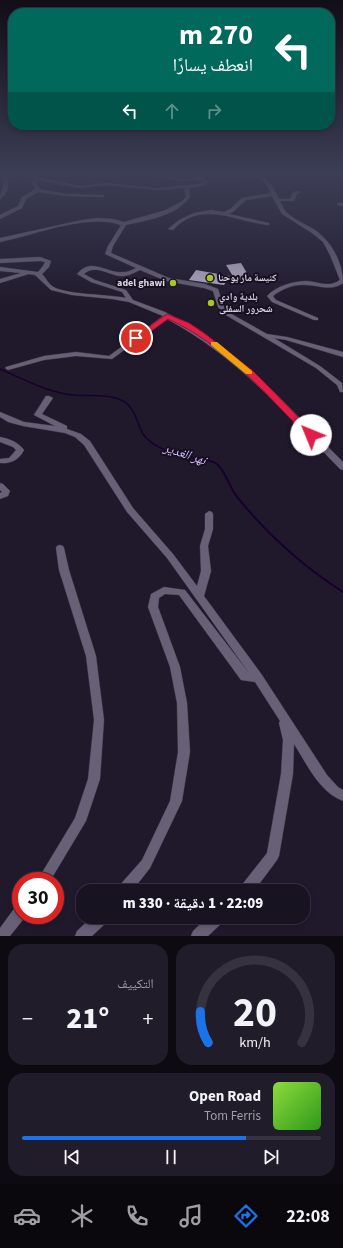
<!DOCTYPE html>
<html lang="ar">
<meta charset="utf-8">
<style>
:root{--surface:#181321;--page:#211c2a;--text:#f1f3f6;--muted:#9f9ea5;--line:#36323f;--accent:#1a73e8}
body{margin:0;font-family:"Source Sans 3","Noto Naskh Arabic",sans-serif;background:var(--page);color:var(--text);direction:rtl;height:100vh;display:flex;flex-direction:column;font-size:15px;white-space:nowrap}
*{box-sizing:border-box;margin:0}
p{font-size:13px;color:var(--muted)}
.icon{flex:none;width:22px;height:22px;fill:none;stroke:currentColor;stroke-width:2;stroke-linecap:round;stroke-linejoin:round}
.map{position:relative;height:936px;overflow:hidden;direction:ltr}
.sheet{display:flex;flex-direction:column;gap:8px;padding:8px;background:#0d0a12;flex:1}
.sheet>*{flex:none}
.banner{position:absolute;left:8px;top:8px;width:327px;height:122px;border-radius:16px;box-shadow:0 2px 6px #0003,0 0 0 1px var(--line);direction:rtl;background:#00695c;color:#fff;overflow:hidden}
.speed{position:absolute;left:12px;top:872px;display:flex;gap:8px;font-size:20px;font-weight:700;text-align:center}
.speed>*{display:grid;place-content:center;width:52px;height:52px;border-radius:50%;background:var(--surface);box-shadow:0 2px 6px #0003,0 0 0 1px var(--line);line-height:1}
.speed .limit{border:6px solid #d22;background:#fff;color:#111}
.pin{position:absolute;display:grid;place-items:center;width:34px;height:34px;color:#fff;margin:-17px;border:2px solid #fff;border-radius:50%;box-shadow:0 1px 4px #0007}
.me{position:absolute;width:44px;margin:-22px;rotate:315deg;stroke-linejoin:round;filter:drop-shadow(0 0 3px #0008)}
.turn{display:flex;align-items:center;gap:14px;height:84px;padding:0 16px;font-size:18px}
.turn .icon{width:52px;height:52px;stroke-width:2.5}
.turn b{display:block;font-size:28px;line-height:34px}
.lanes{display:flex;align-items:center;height:38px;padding:0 16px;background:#0003;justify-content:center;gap:20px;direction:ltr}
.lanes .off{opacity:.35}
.big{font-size:30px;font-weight:800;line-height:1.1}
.sheet .card{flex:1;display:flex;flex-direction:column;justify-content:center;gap:6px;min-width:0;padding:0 14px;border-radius:16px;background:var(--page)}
.sheet .dial{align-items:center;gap:0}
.dial svg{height:104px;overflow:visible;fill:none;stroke:var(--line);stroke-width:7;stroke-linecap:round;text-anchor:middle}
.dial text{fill:var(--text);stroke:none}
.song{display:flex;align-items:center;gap:12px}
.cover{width:48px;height:48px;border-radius:6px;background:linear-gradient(135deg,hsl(90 70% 55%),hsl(110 70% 35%))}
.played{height:4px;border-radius:2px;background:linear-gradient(90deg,var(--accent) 75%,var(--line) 75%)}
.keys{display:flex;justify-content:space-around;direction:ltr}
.heat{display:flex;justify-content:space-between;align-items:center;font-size:22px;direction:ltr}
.sheet .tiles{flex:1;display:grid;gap:8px;grid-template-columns:1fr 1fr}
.card:last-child{grid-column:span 2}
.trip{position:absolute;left:76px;top:884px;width:234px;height:40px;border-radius:16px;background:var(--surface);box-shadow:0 2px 6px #0003,0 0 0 1px var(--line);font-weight:800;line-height:40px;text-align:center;direction:rtl}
.tab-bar{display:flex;height:64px;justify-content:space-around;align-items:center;background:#0a080d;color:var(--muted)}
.tab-bar .icon{width:28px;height:28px}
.tab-bar .on{color:var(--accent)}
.tab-bar b{font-size:18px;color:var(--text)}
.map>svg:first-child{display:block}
</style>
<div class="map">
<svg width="343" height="936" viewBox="0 0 343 936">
<rect width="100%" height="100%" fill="#20192c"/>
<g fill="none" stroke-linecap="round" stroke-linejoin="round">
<path stroke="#17002e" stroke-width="1.5" d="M0,369C21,378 43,390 66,394C84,398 106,392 123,401C135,407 137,424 143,434C154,450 178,454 195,458"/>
<path stroke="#17002e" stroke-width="2" d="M190,457C198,459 210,459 217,464C227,473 229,488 238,498C268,535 303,566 343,592"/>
</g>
<path fill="#b7aec7" d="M241,263L251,280L236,281L226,265Z
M196,270L230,276L224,285L189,280Z"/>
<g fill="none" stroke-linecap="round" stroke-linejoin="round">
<g stroke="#3b3544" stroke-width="1">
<path id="minor" d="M2,175H6C11,184 8,194 0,199C0,190 6,185 2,175Z
M149,175H160L181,179H192L203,175L262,176L271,184L279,199H290L293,192L299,191L301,192L297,194L294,201H280C282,205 284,210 286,212C293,219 307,225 315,230C332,242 343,263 343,283C331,292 319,285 306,285C294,284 282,289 273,296L276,300L318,318V320H314L272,302L267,296C276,286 294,281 307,281C319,282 329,288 340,280L330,255L323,242L312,233L282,214L272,196L246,200L234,211L229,214L269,223V225C263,225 257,223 251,222C223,215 196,205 173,230L168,229L179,220L194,213L211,210L224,212L230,209L242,198L271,193L267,186L261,178L208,176L202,178L209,182L202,186L189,188L190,197C176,216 148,220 126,225L113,246L111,253L169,278L205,284L218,289L224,307L228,312L267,334L287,337L343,352V357L286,340L274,338L320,366L342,383L343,392H340L337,385L316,368L224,314L218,307L213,291L204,288L166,281L140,270C134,273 127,277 119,276C108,274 94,264 84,274L95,280L126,290L133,300L165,312L195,328L222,348L249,369L274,392L343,462V470L340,469C286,413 236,356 167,319L112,359L76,356L44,360L8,370L5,368L6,367L44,356L76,352L109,356L163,316L129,302L112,299L72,295L51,290L35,275L29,274L0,283V279L21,273L0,271V267L38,272L43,266L45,262L40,261L0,263V259L40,257L51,261L49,267L42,274C46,278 48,283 52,286C64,295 108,294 126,298L122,292L91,282L77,274C92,256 106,274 124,272C128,272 132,270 136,268L105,254L108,246L121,225C87,213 35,235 0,242V238L82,220L98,218L113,219L124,222L166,210L182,201L186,197L184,188L158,190L106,185L80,188L38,180L36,184L39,187V189L66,194L103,195L105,196L103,197L66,196L38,192L26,199L22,208L0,219V215L18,206L22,197L34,190L35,187L32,184L35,177H37L80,186L106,183L158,188L199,184L203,182L197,180L181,181Z
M338,203H343V206L338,205Z
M46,396H49L53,398L42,414L67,426V429L81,434L90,441L133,508L173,554L197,586L201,571L200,546L205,529V514L209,511L212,512L213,514V529L208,546L211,571L204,596L262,675L327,775L338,787L343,790V801C319,792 307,764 294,744L293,774L279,856L277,860L254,891H240L241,886L267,853L281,774L283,740L279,723L280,721L255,682L241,680L179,595L165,594L159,598L158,607L180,667L187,703L190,752L182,801L150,868L132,891H118L119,886L142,860L170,801L178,752L177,703L170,667L148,607L151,594L164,587L185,590L249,673L167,558L127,512L84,445L75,437L65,433L23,426L8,422L0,417V412L24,422L55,426L34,415Z
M0,437C10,439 18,442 24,450C19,460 11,464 0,463V459L9,458L16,450L13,447L0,442Z
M0,483L3,484L10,491L8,496L0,499V493L2,492L0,490Z
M60,545L63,546L64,548L69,570L96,656L104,720L100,779L86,821L50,881H37L75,818L88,779L94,720L86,656L59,570L56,548L57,546Z
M21,904V915L26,916L10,936H0V928L16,906Z
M92,917H109L107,922L92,936H75L77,931Z
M208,917H225L223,922L208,936H191L193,931Z"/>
</g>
<use href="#minor" fill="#686076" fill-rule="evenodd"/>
</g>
<linearGradient id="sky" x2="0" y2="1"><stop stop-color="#120e18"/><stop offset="0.57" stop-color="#3c3e56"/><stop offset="1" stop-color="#3c3e56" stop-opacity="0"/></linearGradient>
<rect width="343" height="306" fill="url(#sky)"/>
<path fill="#e11d48" stroke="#92132f" d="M167,314L189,323L204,333L253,371L314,433L316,435L314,437H308C266,394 224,344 168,319L139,340H134V337Z"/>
<path fill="#f59e0b" d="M211,342H217L252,371V374H246L211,345Z"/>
<g fill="#a6c820" stroke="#171022" stroke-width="1.5">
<circle cx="210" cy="278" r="4"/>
<circle cx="173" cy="283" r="4"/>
<circle cx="211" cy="303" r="4"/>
</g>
<g text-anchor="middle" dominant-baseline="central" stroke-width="4" stroke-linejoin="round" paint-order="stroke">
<g font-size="10" font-weight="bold" fill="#d7d2df" stroke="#171022" text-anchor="start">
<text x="218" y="278">كنيسة مار يوحنا</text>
<text x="165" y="283" text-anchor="end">adel ghawi</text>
<text x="219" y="297">بلدية وادي<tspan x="219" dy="12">شحرور السفلى</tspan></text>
</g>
<g font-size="13" font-style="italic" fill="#d3bef9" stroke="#171022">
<text transform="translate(185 454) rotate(18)">نهر الغدير</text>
</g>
</g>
</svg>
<div class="speed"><div class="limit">30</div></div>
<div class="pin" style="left:136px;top:338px;background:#d93025"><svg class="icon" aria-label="arrive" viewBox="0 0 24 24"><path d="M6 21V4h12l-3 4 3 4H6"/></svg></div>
<svg class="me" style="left:311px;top:435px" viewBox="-20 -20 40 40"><circle r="19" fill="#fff"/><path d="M0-13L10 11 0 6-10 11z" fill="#e11d48"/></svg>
<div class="trip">22:09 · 1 دقيقة · 330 m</div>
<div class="banner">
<div class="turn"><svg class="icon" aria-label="left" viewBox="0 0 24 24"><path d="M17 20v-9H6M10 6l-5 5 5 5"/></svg><div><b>270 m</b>انعطف يسارًا</div></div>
<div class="lanes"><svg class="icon" aria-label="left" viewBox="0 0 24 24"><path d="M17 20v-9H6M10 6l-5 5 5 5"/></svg><svg class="icon off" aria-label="ahead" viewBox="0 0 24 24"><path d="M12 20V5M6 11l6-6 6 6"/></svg><svg class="icon off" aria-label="right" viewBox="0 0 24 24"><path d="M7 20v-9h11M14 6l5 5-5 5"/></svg></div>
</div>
</div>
<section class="sheet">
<div class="tiles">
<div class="card dial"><svg viewBox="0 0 100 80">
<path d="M14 69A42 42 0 1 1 86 69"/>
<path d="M14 69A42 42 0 0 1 8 45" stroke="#1a73e8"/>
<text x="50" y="56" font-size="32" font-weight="700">20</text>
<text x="50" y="72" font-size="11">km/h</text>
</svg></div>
<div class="card"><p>التكييف</p>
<div class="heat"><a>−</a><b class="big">21°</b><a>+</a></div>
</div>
<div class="card">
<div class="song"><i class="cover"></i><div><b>Open Road</b><p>Tom Ferris</p></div></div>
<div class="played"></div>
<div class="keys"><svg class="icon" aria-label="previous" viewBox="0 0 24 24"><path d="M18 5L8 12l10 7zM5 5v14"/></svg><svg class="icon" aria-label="pause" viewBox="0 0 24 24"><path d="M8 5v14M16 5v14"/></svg><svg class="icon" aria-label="next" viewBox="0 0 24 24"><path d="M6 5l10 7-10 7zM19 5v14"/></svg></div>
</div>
</div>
</section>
<nav class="tab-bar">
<b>22:08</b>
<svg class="icon on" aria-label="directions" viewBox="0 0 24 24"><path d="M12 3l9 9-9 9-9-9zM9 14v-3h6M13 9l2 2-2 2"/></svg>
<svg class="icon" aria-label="music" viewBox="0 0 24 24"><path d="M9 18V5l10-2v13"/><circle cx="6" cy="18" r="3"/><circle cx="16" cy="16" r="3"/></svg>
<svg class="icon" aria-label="phone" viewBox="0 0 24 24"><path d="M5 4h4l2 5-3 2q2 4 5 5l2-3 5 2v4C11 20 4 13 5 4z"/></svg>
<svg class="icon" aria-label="climate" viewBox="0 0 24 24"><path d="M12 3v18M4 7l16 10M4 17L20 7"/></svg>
<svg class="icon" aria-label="car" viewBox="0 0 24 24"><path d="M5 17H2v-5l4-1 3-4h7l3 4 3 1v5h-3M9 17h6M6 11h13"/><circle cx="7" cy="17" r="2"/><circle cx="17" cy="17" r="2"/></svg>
</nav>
